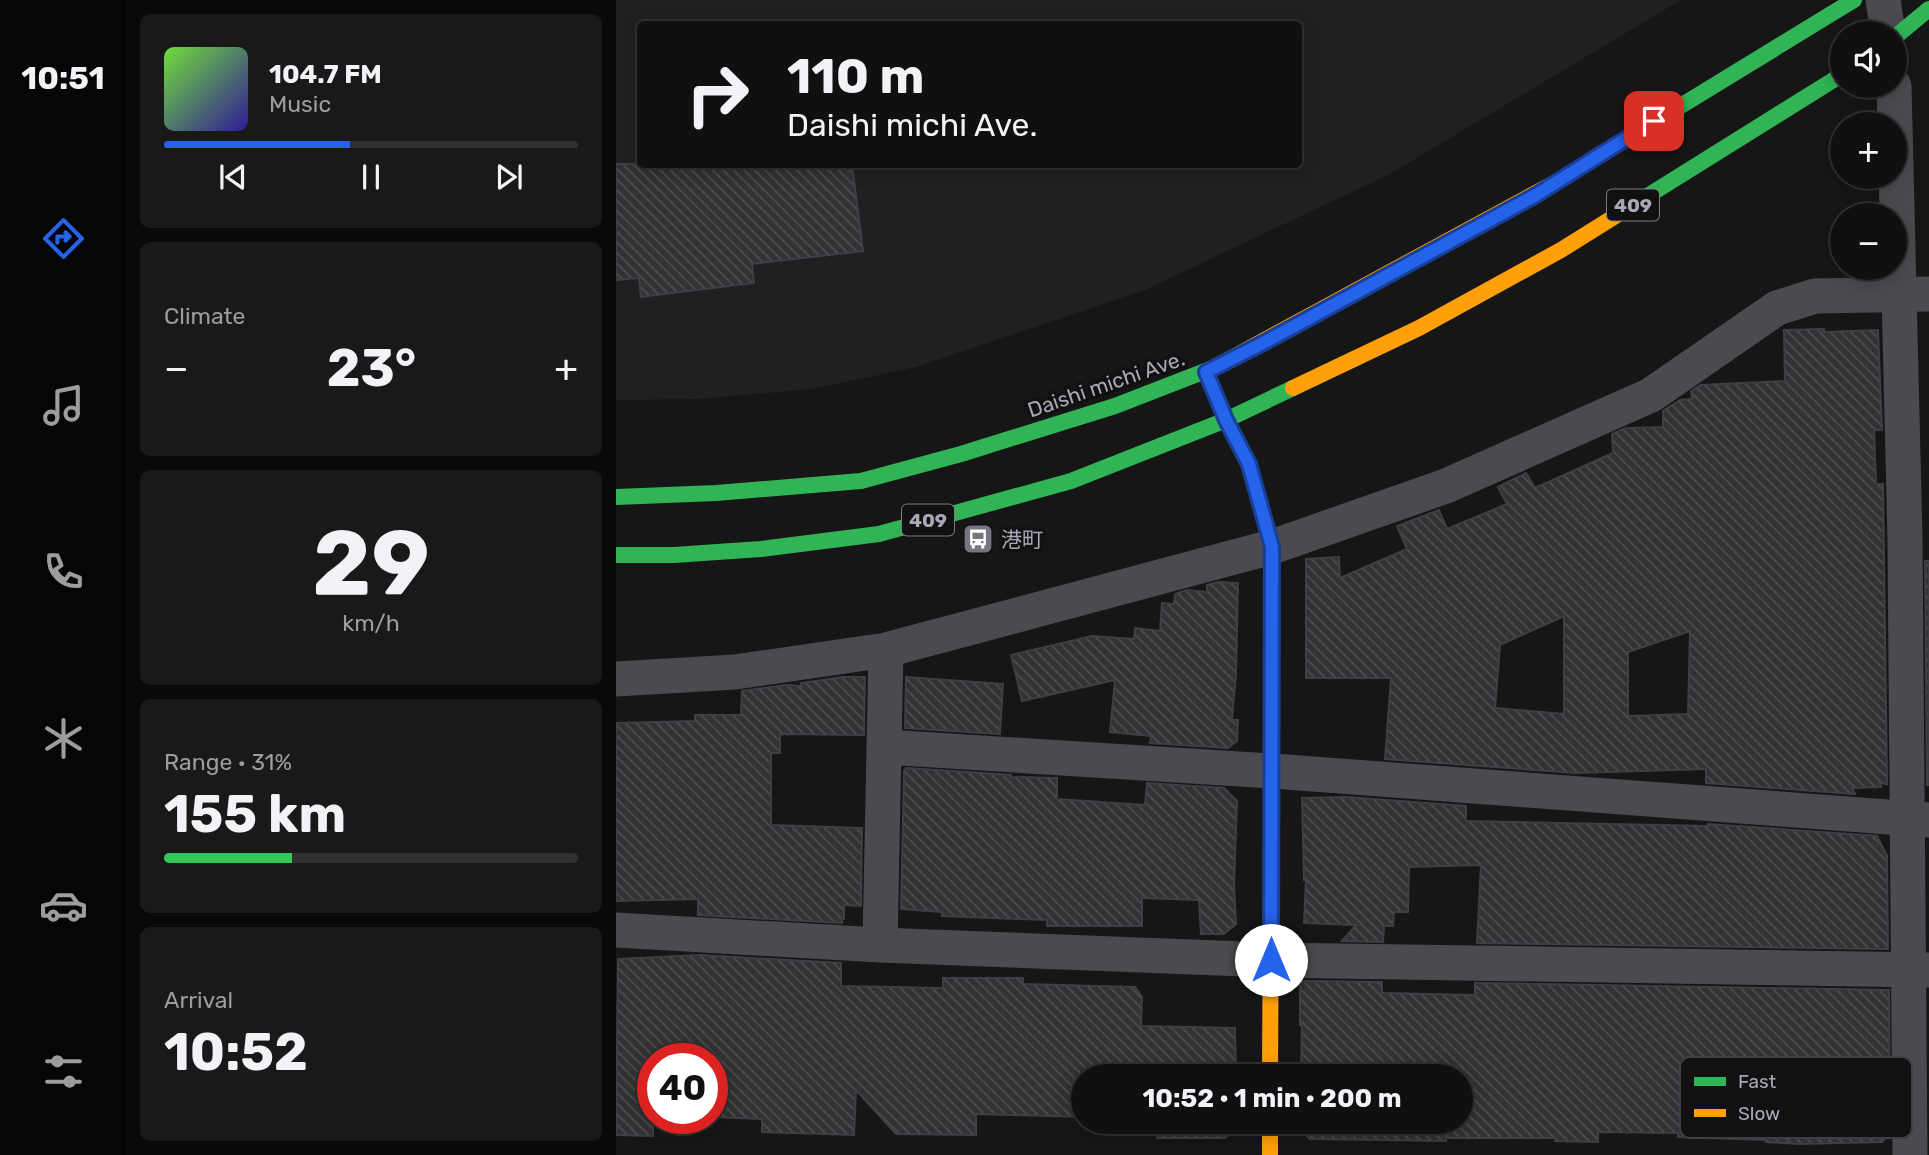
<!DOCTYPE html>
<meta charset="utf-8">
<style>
:root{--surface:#101011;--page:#19191a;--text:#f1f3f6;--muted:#9c9d9f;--line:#303031;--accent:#2563eb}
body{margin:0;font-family:Rubik,"Noto Sans JP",sans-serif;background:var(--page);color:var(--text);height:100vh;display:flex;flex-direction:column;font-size:26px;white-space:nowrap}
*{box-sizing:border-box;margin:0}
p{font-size:23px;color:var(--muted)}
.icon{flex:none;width:38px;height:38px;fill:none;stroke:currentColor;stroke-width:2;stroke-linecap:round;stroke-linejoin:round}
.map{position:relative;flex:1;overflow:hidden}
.sheet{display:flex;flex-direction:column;gap:14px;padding:14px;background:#090909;width:490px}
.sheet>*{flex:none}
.guide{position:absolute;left:21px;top:21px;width:665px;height:147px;border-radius:7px;box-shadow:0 4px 18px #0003,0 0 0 2px var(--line);background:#101011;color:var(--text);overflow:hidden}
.controls{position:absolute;left:1214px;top:21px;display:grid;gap:14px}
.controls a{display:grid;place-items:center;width:77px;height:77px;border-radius:50%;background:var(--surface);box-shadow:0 4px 18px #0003,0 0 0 2px var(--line);font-size:35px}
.speed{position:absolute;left:21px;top:1043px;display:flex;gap:14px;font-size:35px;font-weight:700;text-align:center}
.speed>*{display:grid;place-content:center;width:91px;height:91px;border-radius:50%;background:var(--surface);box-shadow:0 4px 18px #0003,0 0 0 2px var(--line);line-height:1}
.speed .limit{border:10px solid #d22;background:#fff;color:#111}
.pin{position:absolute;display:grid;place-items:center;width:60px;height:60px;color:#fff;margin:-30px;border-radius:14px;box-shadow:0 4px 10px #0006}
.me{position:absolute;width:77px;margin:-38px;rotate:0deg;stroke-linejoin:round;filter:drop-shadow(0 0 5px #0008)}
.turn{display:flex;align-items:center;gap:24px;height:147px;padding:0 35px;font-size:32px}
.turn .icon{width:91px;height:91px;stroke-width:2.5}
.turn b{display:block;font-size:49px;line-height:60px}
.big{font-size:52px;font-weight:700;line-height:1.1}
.sheet .card{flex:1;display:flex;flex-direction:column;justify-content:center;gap:10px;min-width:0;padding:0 24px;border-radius:10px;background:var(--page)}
.sheet .dial{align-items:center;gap:0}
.dial b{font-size:91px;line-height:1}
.song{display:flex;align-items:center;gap:21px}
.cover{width:84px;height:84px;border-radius:10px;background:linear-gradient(135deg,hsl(100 70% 55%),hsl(250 70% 35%))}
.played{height:7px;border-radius:4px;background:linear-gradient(90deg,var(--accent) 45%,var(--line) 45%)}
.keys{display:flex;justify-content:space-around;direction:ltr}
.heat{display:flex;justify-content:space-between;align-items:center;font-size:38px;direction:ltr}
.charge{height:10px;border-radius:5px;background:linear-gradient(90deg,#34c759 31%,var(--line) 0)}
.trip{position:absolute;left:455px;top:1064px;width:402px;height:70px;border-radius:35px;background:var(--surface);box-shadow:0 4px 18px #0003,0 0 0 2px var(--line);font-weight:700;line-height:70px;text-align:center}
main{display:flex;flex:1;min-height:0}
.tabs{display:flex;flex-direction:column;width:126px;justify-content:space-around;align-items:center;background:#060607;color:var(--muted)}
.tabs .icon{width:49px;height:49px}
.tabs .current{color:var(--accent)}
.tabs b{font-size:32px;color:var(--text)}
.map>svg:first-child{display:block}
</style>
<main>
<nav class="tabs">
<b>10:51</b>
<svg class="icon current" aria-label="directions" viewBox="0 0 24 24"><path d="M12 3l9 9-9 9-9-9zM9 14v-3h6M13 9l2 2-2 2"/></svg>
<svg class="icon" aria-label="music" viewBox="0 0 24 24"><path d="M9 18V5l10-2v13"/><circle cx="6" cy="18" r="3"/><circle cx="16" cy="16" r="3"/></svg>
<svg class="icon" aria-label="phone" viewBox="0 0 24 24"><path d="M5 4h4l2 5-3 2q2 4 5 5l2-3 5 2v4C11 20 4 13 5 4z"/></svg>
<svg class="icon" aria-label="climate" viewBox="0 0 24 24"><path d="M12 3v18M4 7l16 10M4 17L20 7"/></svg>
<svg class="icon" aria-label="car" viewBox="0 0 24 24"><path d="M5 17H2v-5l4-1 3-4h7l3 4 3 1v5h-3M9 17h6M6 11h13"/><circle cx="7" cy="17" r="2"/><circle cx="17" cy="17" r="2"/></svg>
<svg class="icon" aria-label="filters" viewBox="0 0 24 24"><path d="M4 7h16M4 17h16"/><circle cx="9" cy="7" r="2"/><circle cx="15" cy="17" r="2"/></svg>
</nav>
<section class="sheet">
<div class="card">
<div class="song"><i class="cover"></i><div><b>104.7 FM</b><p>Music</p></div></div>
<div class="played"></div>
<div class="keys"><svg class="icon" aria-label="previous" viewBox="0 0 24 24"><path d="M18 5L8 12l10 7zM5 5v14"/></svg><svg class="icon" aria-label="pause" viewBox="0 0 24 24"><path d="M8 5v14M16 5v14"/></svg><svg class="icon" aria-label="next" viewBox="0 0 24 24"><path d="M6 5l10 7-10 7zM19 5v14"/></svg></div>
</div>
<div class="card"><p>Climate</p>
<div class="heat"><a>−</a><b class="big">23°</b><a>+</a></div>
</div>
<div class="card dial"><b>29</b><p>km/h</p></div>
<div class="card"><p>Range · 31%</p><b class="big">155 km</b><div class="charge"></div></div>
<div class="card"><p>Arrival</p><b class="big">10:52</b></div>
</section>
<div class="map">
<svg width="1313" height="1155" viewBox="0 0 1313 1155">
<defs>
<pattern id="building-back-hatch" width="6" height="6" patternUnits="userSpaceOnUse" patternTransform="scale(1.75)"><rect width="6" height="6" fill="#323235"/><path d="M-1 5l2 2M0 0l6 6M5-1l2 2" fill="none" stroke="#4d4d50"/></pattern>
</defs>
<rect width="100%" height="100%" fill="#161617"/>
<path fill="#202022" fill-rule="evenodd" d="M0,0H1065L774,174L529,290L300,367L197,389L81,399L0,400ZM24,24H682V164H24Z"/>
<path fill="url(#building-back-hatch)" stroke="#3f3f43" stroke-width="2" fill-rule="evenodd" d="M0,164H236L247,251L136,264L138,283L25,297L23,278L0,280Z
M1208,329V332L1262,330L1266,430H1258L1260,484H1267L1271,784L1264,783L1265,787L1236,788L1239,794L1090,783V769L960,773L769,759L775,678H690V559L723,557L724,578L791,549L781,526L823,510L831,529L891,504L882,487L910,473L919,488L997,453L996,434L1010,428L1047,427V411L1064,400L1076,399L1075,391L1085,385L1169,381L1168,330ZM948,616V714L879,708L884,645ZM1074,631L1072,714L1012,716V652Z
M1309,561H1313V785H1311Z
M602,582L622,583L620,673L616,720H622L621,741L612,748L534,743L535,736L494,732L499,680L406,701L395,655L476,636L518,639L519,628L544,631L546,603L558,604L559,594L571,590L591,592V585Z
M227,677H249L248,735L164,734V753H155V825L246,828L245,906L228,905V919H226V923L82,915V899L0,901V723L79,721V715H125L126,691L171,685L185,686V683Z
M290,677L387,684L384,734L289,728Z
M290,768L395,775V777L441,778V799L529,805L531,783L608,788L621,801L618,885L620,924L608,934H585L583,900L526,898V926H431V920L326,916V912L285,909L288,771Z
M731,797L850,806V821L1092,826V824L1261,836L1271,856L1272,949L861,943L865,865L793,867L792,912H778L777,926H768L767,942L726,941L740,925L688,923L690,880H688L686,798Z
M84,955L225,963V986L327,988V978H407V984L519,987L526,997L525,1026L619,1028L620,1076H467V1117L360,1114V1135L280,1134L240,1090L238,1135L146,1132V1119L96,1117V1059H37V1136L0,1135L2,959Z
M688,981L766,982V993L859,995V983L1273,990L1274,1133L1266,1142L1184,1144L1150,1142V1140L1062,1137V1133L982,1132V1142L939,1141L940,1138H830V1141L694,1139L683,1128V1122H845V1076H685L686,1025H684V985Z
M495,1122H620V1128L609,1138H541V1134H495Z"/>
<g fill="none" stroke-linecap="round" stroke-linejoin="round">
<path stroke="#4b4b4f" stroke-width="35" d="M1267,0L1272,33
M1278,86L1289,539L1294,1155
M0,679L119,672L270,650L656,547L830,486L1035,395L1161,308L1199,296L1313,294
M269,747L657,771L1313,820
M0,930L264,945L655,960L1313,970
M264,945L270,650"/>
<path stroke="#30b455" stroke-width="16" d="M1279,37L1313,9
M942,181L1238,0
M1009,210L1227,74
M590,372L610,420L633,465L656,547L655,883
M0,497L100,493L245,481L345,454L499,406L597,368
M0,555H58L145,549L263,534L455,481L610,420L677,388"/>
<path stroke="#ff9f0a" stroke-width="16" d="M597,368L942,181
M677,388L803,328L945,250L1009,210
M654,1076L655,883
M654,1122V1155"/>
</g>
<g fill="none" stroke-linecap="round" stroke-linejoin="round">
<g stroke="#184099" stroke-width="18">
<path id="route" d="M655,960L656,547L633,464L610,420L590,372L649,342L920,195L1038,121"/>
</g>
<use href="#route" stroke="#2563eb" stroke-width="12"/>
</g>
<defs>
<g id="bus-square" transform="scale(1.575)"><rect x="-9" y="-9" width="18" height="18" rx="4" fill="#75767f" stroke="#111112"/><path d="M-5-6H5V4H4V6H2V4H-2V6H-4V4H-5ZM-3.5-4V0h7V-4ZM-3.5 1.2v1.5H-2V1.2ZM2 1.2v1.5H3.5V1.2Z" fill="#fff"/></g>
</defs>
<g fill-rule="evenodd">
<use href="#bus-square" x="362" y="539"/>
</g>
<g text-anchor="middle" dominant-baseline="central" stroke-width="7" stroke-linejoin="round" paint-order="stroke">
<g fill="#111112" stroke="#7b7b86" stroke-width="2">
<rect x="991" y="189.5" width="52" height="31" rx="5"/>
<rect x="286" y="504.5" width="52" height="31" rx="5"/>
</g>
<g font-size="19" font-weight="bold" fill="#a8a9b7">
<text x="1017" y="205">409</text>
<text x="312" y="520">409</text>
</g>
<g font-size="21" fill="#a8a9b7" stroke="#111112">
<text transform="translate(490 384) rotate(-19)">Daishi michi Ave.</text>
</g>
<g font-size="21" fill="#a8a9b7" stroke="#111112" text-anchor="start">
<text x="385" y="539">港町</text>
</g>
</g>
<rect x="1064" y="1057" width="232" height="81" rx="10" fill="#111112" stroke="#3e3f44" stroke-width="2"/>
<rect x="1078" y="1077" width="32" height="9" fill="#30b455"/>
<rect x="1078" y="1109" width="32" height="8" fill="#ff9f0a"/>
<g font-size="19" fill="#a8a9b7">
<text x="1122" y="1088">Fast</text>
<text x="1122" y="1120">Slow</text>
</g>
</svg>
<div class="controls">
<a><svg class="icon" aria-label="sound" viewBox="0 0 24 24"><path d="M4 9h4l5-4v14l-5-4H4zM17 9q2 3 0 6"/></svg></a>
<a>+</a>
<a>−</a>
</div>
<div class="speed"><div class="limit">40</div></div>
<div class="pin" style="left:1038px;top:121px;background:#d93025"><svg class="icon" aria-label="arrive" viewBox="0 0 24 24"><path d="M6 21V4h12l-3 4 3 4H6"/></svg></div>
<svg class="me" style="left:655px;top:960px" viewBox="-20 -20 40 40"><circle r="19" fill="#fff"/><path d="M0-13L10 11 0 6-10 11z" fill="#2563eb"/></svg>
<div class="trip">10:52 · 1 min · 200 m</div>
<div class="guide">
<div class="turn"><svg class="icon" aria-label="right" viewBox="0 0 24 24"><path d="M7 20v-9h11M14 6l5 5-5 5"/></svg><div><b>110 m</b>Daishi michi Ave.</div></div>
</div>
</div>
</main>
